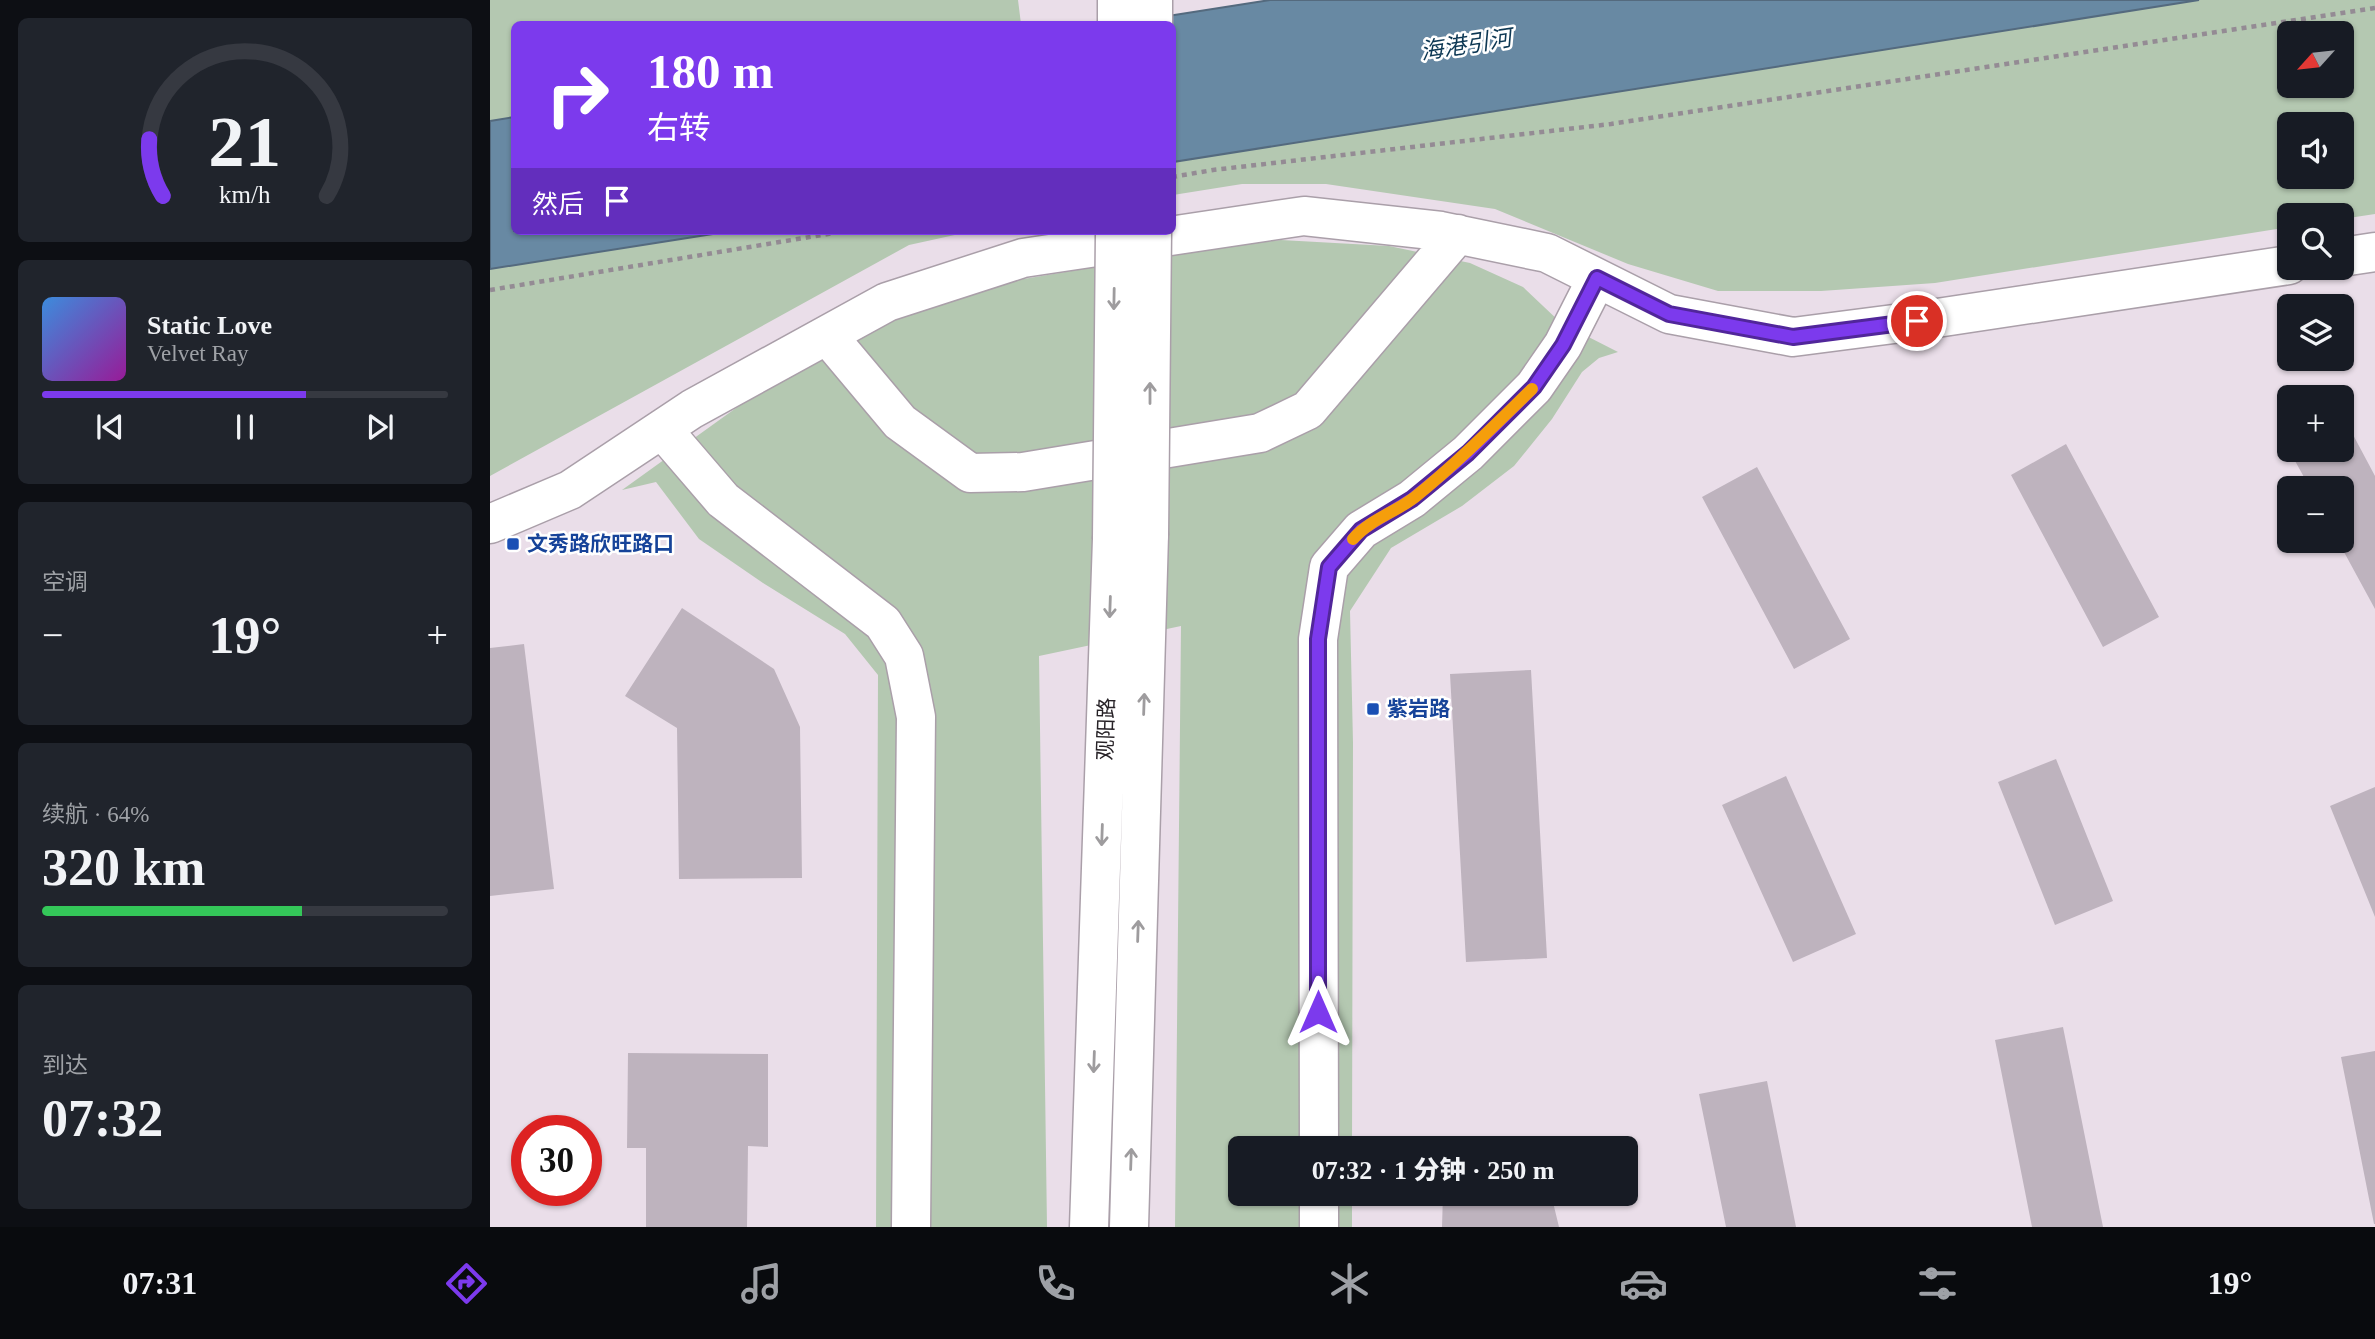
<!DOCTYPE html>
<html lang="zh">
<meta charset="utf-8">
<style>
:root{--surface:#171b24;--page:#20242c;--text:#f1f3f6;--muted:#9ea1a6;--line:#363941;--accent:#7c3aed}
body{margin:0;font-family:"Times New Roman","Noto Sans SC",serif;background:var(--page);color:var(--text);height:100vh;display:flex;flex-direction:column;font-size:26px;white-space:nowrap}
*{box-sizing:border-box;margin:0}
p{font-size:23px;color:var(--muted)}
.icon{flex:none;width:38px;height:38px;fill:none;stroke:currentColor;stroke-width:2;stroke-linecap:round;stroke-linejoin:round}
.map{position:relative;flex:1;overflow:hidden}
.details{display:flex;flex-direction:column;gap:18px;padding:18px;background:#0d0f14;width:490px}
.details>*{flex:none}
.top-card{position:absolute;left:21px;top:21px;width:665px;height:214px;border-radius:10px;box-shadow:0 2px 5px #0004;background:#7c3aed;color:#fff;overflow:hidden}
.needle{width:46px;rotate:243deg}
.controls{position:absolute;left:1787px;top:21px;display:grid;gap:14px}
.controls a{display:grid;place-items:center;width:77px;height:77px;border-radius:10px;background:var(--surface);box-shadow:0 2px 5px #0004;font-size:35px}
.speed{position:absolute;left:21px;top:1115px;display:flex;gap:14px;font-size:35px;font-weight:700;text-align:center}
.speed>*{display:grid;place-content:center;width:91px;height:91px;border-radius:50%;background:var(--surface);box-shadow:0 2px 5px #0004;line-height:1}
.speed .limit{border:10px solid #d22;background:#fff;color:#111}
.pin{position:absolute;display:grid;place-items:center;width:60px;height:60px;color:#fff;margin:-30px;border:4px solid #fff;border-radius:50%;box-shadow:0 2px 7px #0007}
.me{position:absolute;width:77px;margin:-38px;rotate:0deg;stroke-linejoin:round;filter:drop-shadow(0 0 5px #0008)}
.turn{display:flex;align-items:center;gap:24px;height:147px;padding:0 21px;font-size:32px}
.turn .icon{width:91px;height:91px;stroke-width:2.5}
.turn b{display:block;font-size:49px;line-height:60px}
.then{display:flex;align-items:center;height:66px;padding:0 21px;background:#0003;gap:14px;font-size:26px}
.big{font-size:52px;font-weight:800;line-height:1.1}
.details .widget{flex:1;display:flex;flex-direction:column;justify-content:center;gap:10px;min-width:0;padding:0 24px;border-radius:10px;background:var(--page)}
.details .dial{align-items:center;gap:0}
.dial svg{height:182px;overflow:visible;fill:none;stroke:var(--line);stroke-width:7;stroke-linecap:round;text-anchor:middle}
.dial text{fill:var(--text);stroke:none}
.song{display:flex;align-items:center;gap:21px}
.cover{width:84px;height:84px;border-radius:10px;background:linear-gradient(135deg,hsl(210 70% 55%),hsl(300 70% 35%))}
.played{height:7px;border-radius:4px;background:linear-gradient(90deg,var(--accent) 65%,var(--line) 65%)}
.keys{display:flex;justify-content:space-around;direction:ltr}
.heat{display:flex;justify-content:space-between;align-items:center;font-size:38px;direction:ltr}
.charge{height:10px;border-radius:5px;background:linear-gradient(90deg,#34c759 64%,var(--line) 0)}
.trip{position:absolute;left:738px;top:1136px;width:410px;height:70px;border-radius:10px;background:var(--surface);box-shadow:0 2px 5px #0004;font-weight:800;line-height:70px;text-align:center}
.menu{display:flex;height:112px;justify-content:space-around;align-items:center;background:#090b0e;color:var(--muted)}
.menu .icon{width:49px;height:49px}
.menu .current{color:var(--accent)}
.menu b{font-size:32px;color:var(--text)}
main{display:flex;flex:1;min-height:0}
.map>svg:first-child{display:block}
</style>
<main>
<section class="details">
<div class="widget dial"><svg viewBox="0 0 100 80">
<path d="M14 69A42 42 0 1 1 86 69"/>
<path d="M14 69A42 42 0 0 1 8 44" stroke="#7c3aed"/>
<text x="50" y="56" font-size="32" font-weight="700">21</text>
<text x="50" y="72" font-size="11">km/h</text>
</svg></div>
<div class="widget">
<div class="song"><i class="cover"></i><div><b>Static Love</b><p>Velvet Ray</p></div></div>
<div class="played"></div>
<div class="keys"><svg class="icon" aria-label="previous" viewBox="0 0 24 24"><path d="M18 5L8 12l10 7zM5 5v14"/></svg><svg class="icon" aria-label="pause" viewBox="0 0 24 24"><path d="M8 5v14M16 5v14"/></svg><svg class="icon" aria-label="next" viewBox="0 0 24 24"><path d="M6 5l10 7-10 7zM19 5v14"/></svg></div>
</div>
<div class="widget"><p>空调</p>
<div class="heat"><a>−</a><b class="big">19°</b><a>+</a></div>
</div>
<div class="widget"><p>续航 · 64%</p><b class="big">320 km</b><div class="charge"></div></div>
<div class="widget"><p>到达</p><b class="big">07:32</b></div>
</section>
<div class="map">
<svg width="1885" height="1227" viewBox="0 0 1885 1227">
<rect width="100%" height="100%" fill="#eadee9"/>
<path fill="#b4c8b1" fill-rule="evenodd" d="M0,0H528L531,24H24V117L0,121Z
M1709,0H1885V214L1852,219V215H1799V227L1445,283L1331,291H1228L1138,264L1005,209L836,184H752L683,195V162ZM1799,33H1852V86H1799ZM1799,124H1852V177H1799Z
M242,231H483L419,245L0,476V269Z
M791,240L899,246L980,263L1033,287L1071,323L1128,352L1109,358L1092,372L1062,419L1024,466L972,506L901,548L860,611L863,743L862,1148H751V1194H862V1227H685L691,626L549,656L557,1227H386L388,675L355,634L273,583L209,539L166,482L132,490L253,403L416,312L497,285L707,250Z"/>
<path fill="#6889a3" stroke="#546a7e" stroke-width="2" d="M780,0H1709L683,162L682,24H627Z
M24,117V231H242L0,269V121Z"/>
<path fill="#beb3be" d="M1852,414L1885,476V609L1848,541H1852V488H1820L1799,450H1852Z
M1576,444L1669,617L1613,647L1521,475Z
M1267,467L1360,639L1304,669L1212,497Z
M192,608L284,669L310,727L312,878L189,879L187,728L135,696Z
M34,644L64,889L0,896V648Z
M1041,670L1057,958L976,962L960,674Z
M1566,759L1623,901L1565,925L1508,782Z
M1296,776L1366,934L1303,962L1232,805Z
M1885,787V917L1840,806Z
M1573,1027L1613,1227H1542L1505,1040Z
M1885,1051V1224H1884L1851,1057Z
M138,1053L278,1054V1147L258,1146L257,1227H156V1148H137Z
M1277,1081L1306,1227H1236L1209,1094Z
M1048,1136L1051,1148H1000V1147Z
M953,1194H1061L1069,1227H952Z"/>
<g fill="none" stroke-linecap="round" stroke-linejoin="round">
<g stroke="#aa9fa9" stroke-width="41">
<path id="minor" d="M627,24V0
M663,24V0
M1852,257L1885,252
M337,335L410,422L480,473L533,472L770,433L818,410L968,234
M172,429L233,500L393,623L414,656L426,717L421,1227
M0,524L80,490L202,409L397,302L533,258L814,216L951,231L1057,253L1179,314L1303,337L1427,321L1799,265
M829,1148L828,639L839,567L871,530L922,499L978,453L1044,387L1073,345L1107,278
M829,1194V1227
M599,1227L622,539
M639,1227L659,535"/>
</g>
<path stroke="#948b94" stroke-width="4.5" stroke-dasharray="5 5" stroke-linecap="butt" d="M682,177L723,170L1121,124L1885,8
M0,290L356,231"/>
<use href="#minor" stroke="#fff" stroke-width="38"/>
<g stroke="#aa9fa9" stroke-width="41" stroke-linecap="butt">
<path id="minor-bridge" d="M659,535L662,231
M622,539L625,231"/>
</g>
<use href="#minor-bridge" stroke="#fff" stroke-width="38"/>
</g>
<defs><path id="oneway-shaft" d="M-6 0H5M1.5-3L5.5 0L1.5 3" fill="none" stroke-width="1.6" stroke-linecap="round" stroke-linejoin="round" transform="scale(1.75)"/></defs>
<g stroke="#9e9c9e">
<use href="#oneway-shaft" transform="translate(624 299) rotate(91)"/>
<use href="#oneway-shaft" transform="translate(660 393) rotate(-90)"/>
<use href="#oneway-shaft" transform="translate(620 607) rotate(92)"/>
<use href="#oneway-shaft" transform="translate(654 704) rotate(-88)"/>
<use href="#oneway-shaft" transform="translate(612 835) rotate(92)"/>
<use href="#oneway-shaft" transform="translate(648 931) rotate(-88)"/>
<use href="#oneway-shaft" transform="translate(604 1062) rotate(92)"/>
<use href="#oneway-shaft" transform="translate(641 1159) rotate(-88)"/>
</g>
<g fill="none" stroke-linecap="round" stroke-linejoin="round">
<g stroke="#51269a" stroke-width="18">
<path id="route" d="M828,1012V639L839,567L871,530L922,499L978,453L1044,387L1073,345L1107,278L1179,314L1303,337L1427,321"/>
</g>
<use href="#route" stroke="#7c3aed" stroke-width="12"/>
<path stroke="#f59e0b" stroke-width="12" d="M863,539C879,520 906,512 925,497C967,463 1004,426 1042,389"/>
</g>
<g fill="#1a4fb4" stroke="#fff" stroke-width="2.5">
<rect x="16" y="537" width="14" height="14" rx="3.5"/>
<rect x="876" y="702" width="14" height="14" rx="3.5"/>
</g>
<g text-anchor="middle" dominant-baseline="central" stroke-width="5" stroke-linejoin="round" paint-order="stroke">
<g font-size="21" font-weight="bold" fill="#164399" stroke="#fff" text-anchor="start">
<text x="37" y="544">文秀路欣旺路口</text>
<text x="897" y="709">紫岩路</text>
</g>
<g font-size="21" fill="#272227" stroke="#fff">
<text transform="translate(616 729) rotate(-88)">观阳路</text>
</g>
<g font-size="23" font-style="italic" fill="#0c3753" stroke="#fff">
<text transform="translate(976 45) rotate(-9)">海港引河</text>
</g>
</g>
</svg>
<div class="controls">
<a><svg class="needle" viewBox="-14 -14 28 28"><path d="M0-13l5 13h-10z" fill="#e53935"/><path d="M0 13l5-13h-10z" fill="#9ea1a6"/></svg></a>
<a><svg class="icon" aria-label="sound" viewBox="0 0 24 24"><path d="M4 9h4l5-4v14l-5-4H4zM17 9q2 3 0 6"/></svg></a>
<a><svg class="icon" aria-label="search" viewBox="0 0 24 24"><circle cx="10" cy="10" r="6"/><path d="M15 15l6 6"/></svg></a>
<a><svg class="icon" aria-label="layers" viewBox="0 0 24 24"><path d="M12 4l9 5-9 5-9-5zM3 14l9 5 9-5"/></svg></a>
<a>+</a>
<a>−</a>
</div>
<div class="speed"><div class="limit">30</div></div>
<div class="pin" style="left:1427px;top:321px;background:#d93025"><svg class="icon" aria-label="arrive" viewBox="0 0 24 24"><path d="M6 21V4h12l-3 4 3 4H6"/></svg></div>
<svg class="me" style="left:828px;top:1012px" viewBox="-20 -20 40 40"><path d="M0-17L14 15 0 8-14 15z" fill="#7c3aed" stroke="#fff" stroke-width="4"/></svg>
<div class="trip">07:32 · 1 分钟 · 250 m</div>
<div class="top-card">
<div class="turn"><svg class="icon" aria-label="right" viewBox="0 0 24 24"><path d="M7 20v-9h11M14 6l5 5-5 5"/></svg><div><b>180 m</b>右转</div></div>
<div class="then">然后<svg class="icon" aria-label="arrive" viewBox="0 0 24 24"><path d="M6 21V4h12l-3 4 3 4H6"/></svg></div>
</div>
</div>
</main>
<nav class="menu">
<b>07:31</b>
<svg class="icon current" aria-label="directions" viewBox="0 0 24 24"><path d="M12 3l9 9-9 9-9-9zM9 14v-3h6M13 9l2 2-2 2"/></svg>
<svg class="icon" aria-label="music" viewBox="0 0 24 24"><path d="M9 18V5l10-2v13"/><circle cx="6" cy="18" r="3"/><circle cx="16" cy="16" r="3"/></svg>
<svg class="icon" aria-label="phone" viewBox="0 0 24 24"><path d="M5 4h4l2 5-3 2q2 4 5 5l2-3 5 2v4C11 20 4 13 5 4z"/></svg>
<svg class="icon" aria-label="climate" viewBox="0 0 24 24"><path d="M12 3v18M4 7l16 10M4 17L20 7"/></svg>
<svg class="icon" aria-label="car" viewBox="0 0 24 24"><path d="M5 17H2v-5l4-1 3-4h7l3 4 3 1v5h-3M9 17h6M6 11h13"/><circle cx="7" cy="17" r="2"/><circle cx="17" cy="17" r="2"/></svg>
<svg class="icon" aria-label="filters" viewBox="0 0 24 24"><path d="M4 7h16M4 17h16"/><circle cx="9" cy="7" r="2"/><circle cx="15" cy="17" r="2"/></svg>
<b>19°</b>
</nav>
